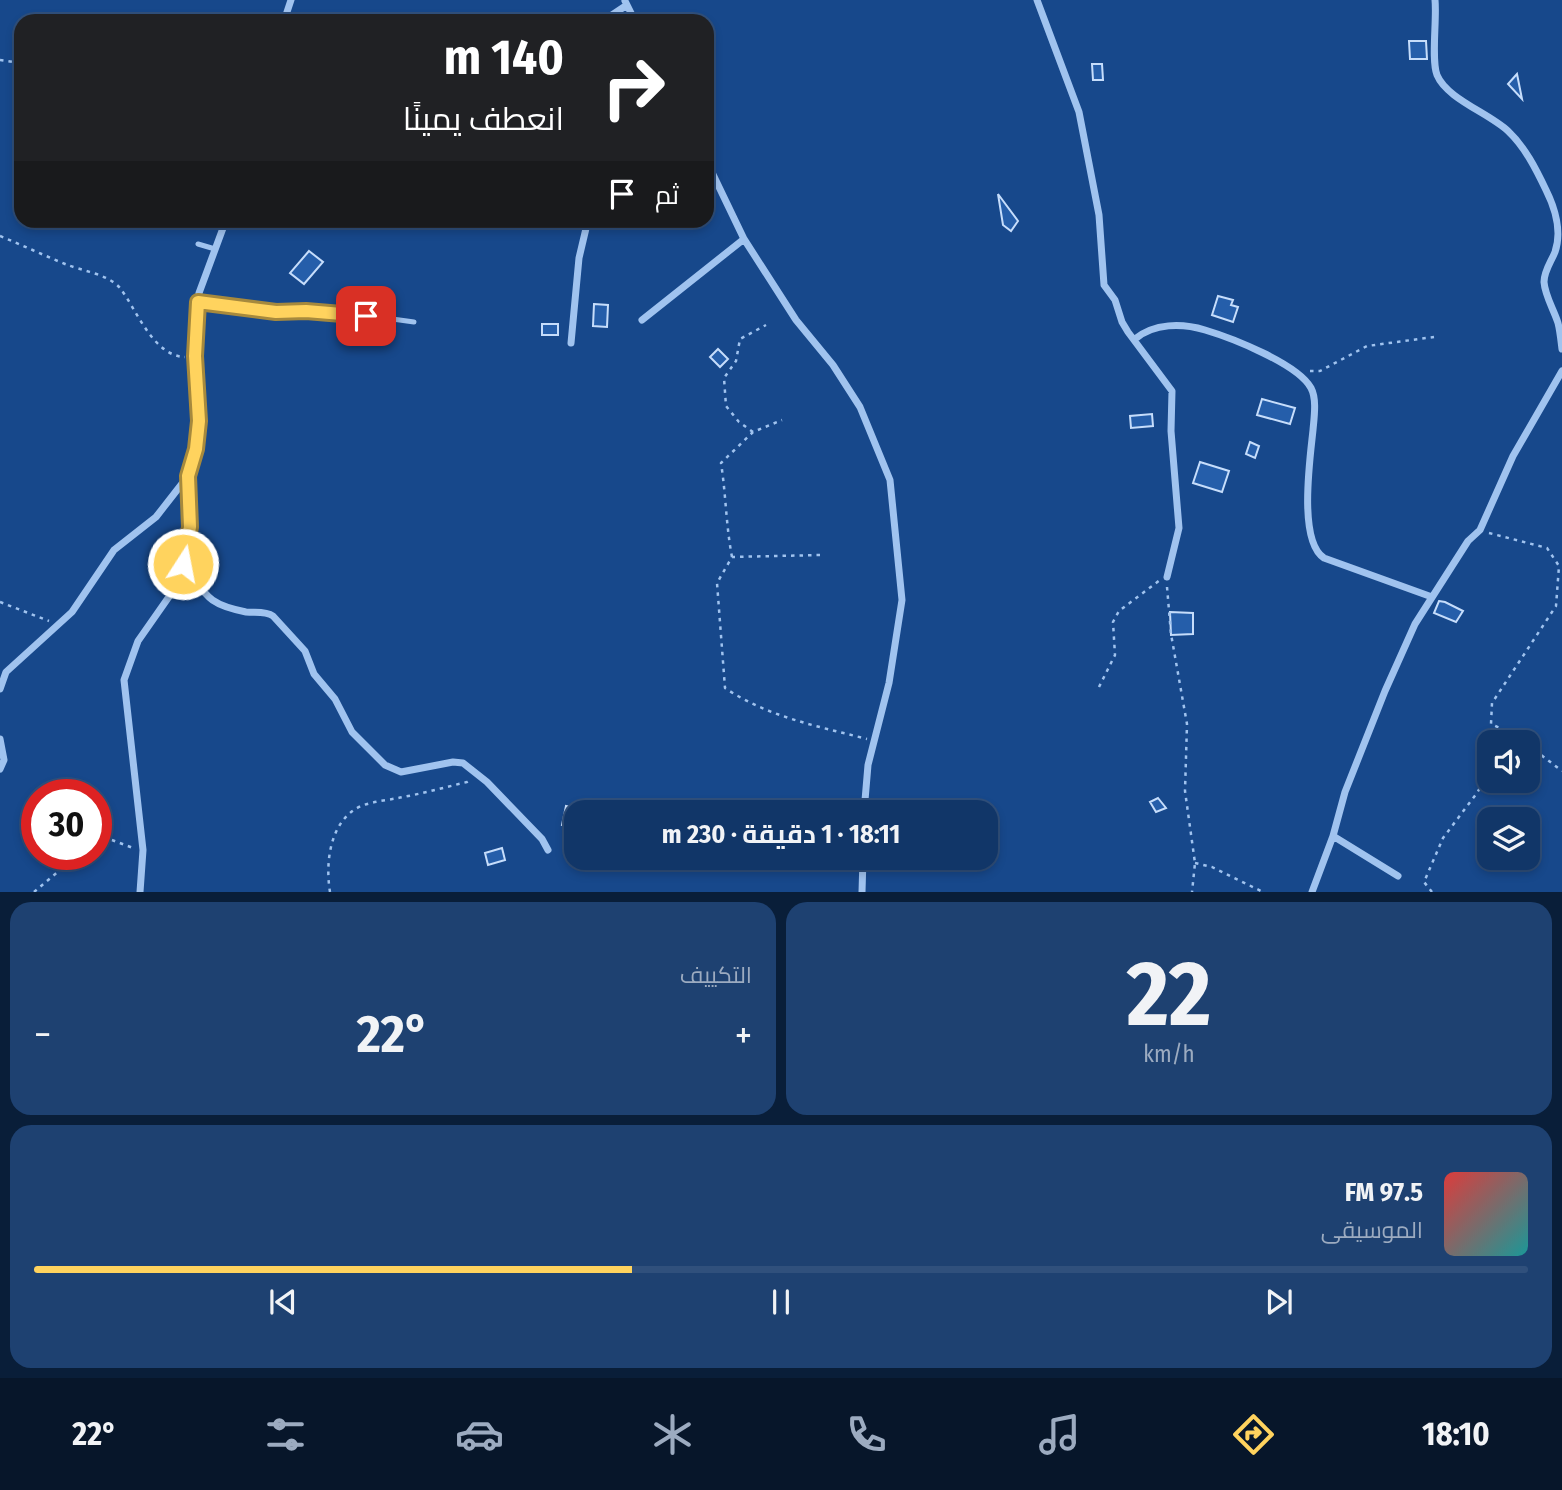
<!DOCTYPE html>
<html lang="ar">
<meta charset="utf-8">
<style>
:root{--surface:#113668;--page:#1e4171;--text:#f1f3f6;--muted:#9cabc0;--line:#30507c;--accent:#ffd35e}
body{margin:0;font-family:"Fira Sans Condensed",Cairo,sans-serif;background:var(--page);color:var(--text);direction:rtl;height:100vh;display:flex;flex-direction:column;font-size:26px;white-space:nowrap}
*{box-sizing:border-box;margin:0}
p{font-size:23px;color:var(--muted)}
.icon{flex:none;width:38px;height:38px;fill:none;stroke:currentColor;stroke-width:2;stroke-linecap:round;stroke-linejoin:round}
.map{position:relative;height:892px;overflow:hidden;direction:ltr}
.panel{display:flex;flex-direction:column;gap:10px;padding:10px;background:#091e39;flex:1}
.panel>*{flex:none}
.banner{position:absolute;left:14px;top:14px;width:700px;height:214px;border-radius:21px;box-shadow:0 4px 10px #0003,0 0 0 2px var(--line);direction:rtl;background:#202124;color:#fff;overflow:hidden}
.fabs{position:absolute;left:1477px;top:730px;display:grid;gap:14px}
.fabs a{display:grid;place-items:center;width:63px;height:63px;border-radius:14px;background:var(--surface);box-shadow:0 4px 10px #0003,0 0 0 2px var(--line);font-size:35px}
.speed{position:absolute;left:21px;top:779px;display:flex;gap:14px;font-size:35px;font-weight:700;text-align:center}
.speed>*{display:grid;place-content:center;width:91px;height:91px;border-radius:50%;background:var(--surface);box-shadow:0 4px 10px #0003,0 0 0 2px var(--line);line-height:1}
.speed .limit{border:10px solid #d22;background:#fff;color:#111}
.pin{position:absolute;display:grid;place-items:center;width:60px;height:60px;color:#fff;margin:-30px;border-radius:14px;box-shadow:0 4px 10px #0006}
.me{position:absolute;width:77px;margin:-38px;rotate:11deg;stroke-linejoin:round;filter:drop-shadow(0 0 5px #0008)}
.turn{display:flex;align-items:center;gap:24px;height:147px;padding:0 35px;font-size:32px}
.turn .icon{width:91px;height:91px;stroke-width:2.5}
.turn b{display:block;font-size:49px;line-height:60px}
.then{display:flex;align-items:center;height:66px;padding:0 35px;background:#0003;gap:14px;font-size:26px}
.big{font-size:52px;font-weight:700;line-height:1.1}
.panel .card{flex:1;display:flex;flex-direction:column;justify-content:center;gap:10px;min-width:0;padding:0 24px;border-radius:21px;background:var(--page)}
.panel .dial{align-items:center;gap:0}
.dial b{font-size:91px;line-height:1}
.song{display:flex;align-items:center;gap:21px}
.cover{width:84px;height:84px;border-radius:10px;background:linear-gradient(135deg,hsl(0 70% 55%),hsl(180 70% 35%))}
.played{height:7px;border-radius:4px;background:linear-gradient(90deg,var(--accent) 40%,var(--line) 40%)}
.keys{display:flex;justify-content:space-around;direction:ltr}
.heat{display:flex;justify-content:space-between;align-items:center;font-size:38px;direction:ltr}
.panel .tiles{flex:1;display:grid;gap:10px;grid-template-columns:1fr 1fr}
.card:last-child{grid-column:span 2}
.trip{position:absolute;left:564px;top:800px;width:434px;height:70px;border-radius:21px;background:var(--surface);box-shadow:0 4px 10px #0003,0 0 0 2px var(--line);font-weight:700;line-height:70px;text-align:center;direction:rtl}
.dock{display:flex;height:112px;justify-content:space-around;align-items:center;background:#07162a;color:var(--muted)}
.dock .icon{width:49px;height:49px}
.dock .current{color:var(--accent)}
.dock b{font-size:32px;color:var(--text)}
.map>svg:first-child{display:block}
</style>
<div class="map">
<svg width="1562" height="892" viewBox="0 0 1562 892">
<rect width="100%" height="100%" fill="#17488b"/>
<path fill="#255eaa" stroke="#c6ddfb" stroke-width="2" d="M1409,41H1426L1427,59H1410Z
M1092,64H1102L1103,80H1093Z
M1517,74L1522,99L1508,84Z
M998,194L1018,221L1011,231L1003,225Z
M309,251L323,262L304,284L290,273Z
M1218,296L1233,300L1231,305L1238,307L1233,322L1212,315Z
M594,304L608,305L607,327L593,326Z
M542,324H558V335H542Z
M718,349L728,359L720,367L710,357Z
M1262,399L1295,408L1290,424L1257,415Z
M1152,414L1153,426L1131,428L1130,416Z
M1250,442L1259,446L1255,458L1246,454Z
M1200,462L1229,471L1222,492L1193,483Z
M1439,601L1445,602L1463,611L1456,622L1434,613Z
M1170,612L1193,613V634L1171,635Z
M1158,798L1166,808L1156,812L1150,802Z
M566,806L576,808V828L562,825Z
M502,848L505,860L488,865L485,853Z"/>
<g fill="none" stroke-linecap="round" stroke-linejoin="round">
<path stroke="#a0c3ef" stroke-width="2.5" stroke-dasharray="3.5 5" stroke-linecap="butt" d="M0,60L21,63
M0,236C22,245 43,255 65,264C82,271 108,274 120,288C137,310 153,356 185,357
M1310,371H1320L1367,346L1434,337
M753,432L739,422L726,406L724,378L736,361L740,339L766,325
M1489,533L1547,548L1559,566L1556,606L1492,703L1491,724L1517,736L1524,742
M820,555L732,557L717,583L725,688C768,717 817,726 867,739
M732,557C726,526 726,495 721,463L753,432L782,420
M1167,587L1171,634L1187,724L1185,791L1195,863L1192,892
M0,602L49,621
M1099,687L1115,655L1113,622L1119,611L1160,580
M1513,742L1517,736
M1528,745L1562,771
M96,834L133,848
M1195,863L1212,867L1263,892
M34,892L79,854
M330,892C325,862 330,820 361,806C374,801 390,800 403,797C425,793 446,787 467,782L470,780
M1432,892L1424,882L1443,838L1477,793L1489,772"/>
<path stroke="#a0c3ef" stroke-width="5" d="M198,244L215,249
M198,302L276,312H342L414,322"/>
<path stroke="#a0c3ef" stroke-width="7" d="M1037,0L1079,112L1099,215L1104,285L1115,300L1122,322L1128,332L1172,391L1171,431L1179,528L1167,577
M1435,0C1437,19 1431,60 1437,75C1447,99 1489,113 1508,131C1525,147 1536,169 1546,190C1555,208 1562,232 1555,252C1551,262 1544,271 1544,282C1545,296 1554,310 1558,323C1560,331 1561,341 1562,349
M625,1L635,21
M284,21L291,0
M603,21L627,5
M707,162L744,239L796,320L833,365L860,407L890,480L902,600L889,683L868,765L864,812
M642,320L744,239
M1135,339C1154,323 1182,323 1205,330C1232,338 1298,364 1311,388C1317,399 1314,418 1313,430C1310,459 1298,541 1324,558L1432,597
M571,343L579,258L588,220
M183,564C206,593 204,604 246,612C255,613 266,611 273,616L305,651L314,674L335,699L352,732L385,765L401,772L453,762L463,763L487,782L542,839L548,850
M0,689L6,672L72,612L114,550L156,517L188,476
M0,739L4,760L0,769
M1333,836L1398,876
M140,892L143,850L124,680L138,641L173,591L183,564L190,527L188,476L196,449L199,421L195,356L199,293L226,220
M862,892L863,858
M1312,892L1333,836L1345,792L1385,691L1415,624L1468,541L1480,530L1513,456L1562,371"/>
</g>
<g fill="none" stroke-linecap="round" stroke-linejoin="round">
<g stroke="#a6893d" stroke-width="18">
<path id="route" d="M183,564L190,527L188,476L196,449L199,421L195,356L198,302L276,312L306,311L366,316"/>
</g>
<use href="#route" stroke="#ffd35e" stroke-width="12"/>
</g>
</svg>
<div class="fabs">
<a><svg class="icon" aria-label="sound" viewBox="0 0 24 24"><path d="M4 9h4l5-4v14l-5-4H4zM17 9q2 3 0 6"/></svg></a>
<a><svg class="icon" aria-label="layers" viewBox="0 0 24 24"><path d="M12 4l9 5-9 5-9-5zM3 14l9 5 9-5"/></svg></a>
</div>
<div class="speed"><div class="limit">30</div></div>
<div class="pin" style="left:366px;top:316px;background:#d93025"><svg class="icon" aria-label="arrive" viewBox="0 0 24 24"><path d="M6 21V4h12l-3 4 3 4H6"/></svg></div>
<svg class="me" style="left:183px;top:564px" viewBox="-20 -20 40 40"><circle r="17" fill="#ffd35e" stroke="#fff" stroke-width="3"/><path d="M0-11L8 9 0 5-8 9z" fill="#fff"/></svg>
<div class="trip">18:11 · 1 دقيقة · 230 m</div>
<div class="banner">
<div class="turn"><svg class="icon" aria-label="right" viewBox="0 0 24 24"><path d="M7 20v-9h11M14 6l5 5-5 5"/></svg><div><b>140 m</b>انعطف يمينًا</div></div>
<div class="then">ثم<svg class="icon" aria-label="arrive" viewBox="0 0 24 24"><path d="M6 21V4h12l-3 4 3 4H6"/></svg></div>
</div>
</div>
<section class="panel">
<div class="tiles">
<div class="card dial"><b>22</b><p>km/h</p></div>
<div class="card"><p>التكييف</p>
<div class="heat"><a>−</a><b class="big">22°</b><a>+</a></div>
</div>
<div class="card">
<div class="song"><i class="cover"></i><div><b>97.5 FM</b><p>الموسيقى</p></div></div>
<div class="played"></div>
<div class="keys"><svg class="icon" aria-label="previous" viewBox="0 0 24 24"><path d="M18 5L8 12l10 7zM5 5v14"/></svg><svg class="icon" aria-label="pause" viewBox="0 0 24 24"><path d="M8 5v14M16 5v14"/></svg><svg class="icon" aria-label="next" viewBox="0 0 24 24"><path d="M6 5l10 7-10 7zM19 5v14"/></svg></div>
</div>
</div>
</section>
<nav class="dock">
<b>18:10</b>
<svg class="icon current" aria-label="directions" viewBox="0 0 24 24"><path d="M12 3l9 9-9 9-9-9zM9 14v-3h6M13 9l2 2-2 2"/></svg>
<svg class="icon" aria-label="music" viewBox="0 0 24 24"><path d="M9 18V5l10-2v13"/><circle cx="6" cy="18" r="3"/><circle cx="16" cy="16" r="3"/></svg>
<svg class="icon" aria-label="phone" viewBox="0 0 24 24"><path d="M5 4h4l2 5-3 2q2 4 5 5l2-3 5 2v4C11 20 4 13 5 4z"/></svg>
<svg class="icon" aria-label="climate" viewBox="0 0 24 24"><path d="M12 3v18M4 7l16 10M4 17L20 7"/></svg>
<svg class="icon" aria-label="car" viewBox="0 0 24 24"><path d="M5 17H2v-5l4-1 3-4h7l3 4 3 1v5h-3M9 17h6M6 11h13"/><circle cx="7" cy="17" r="2"/><circle cx="17" cy="17" r="2"/></svg>
<svg class="icon" aria-label="filters" viewBox="0 0 24 24"><path d="M4 7h16M4 17h16"/><circle cx="9" cy="7" r="2"/><circle cx="15" cy="17" r="2"/></svg>
<b>22°</b>
</nav>
